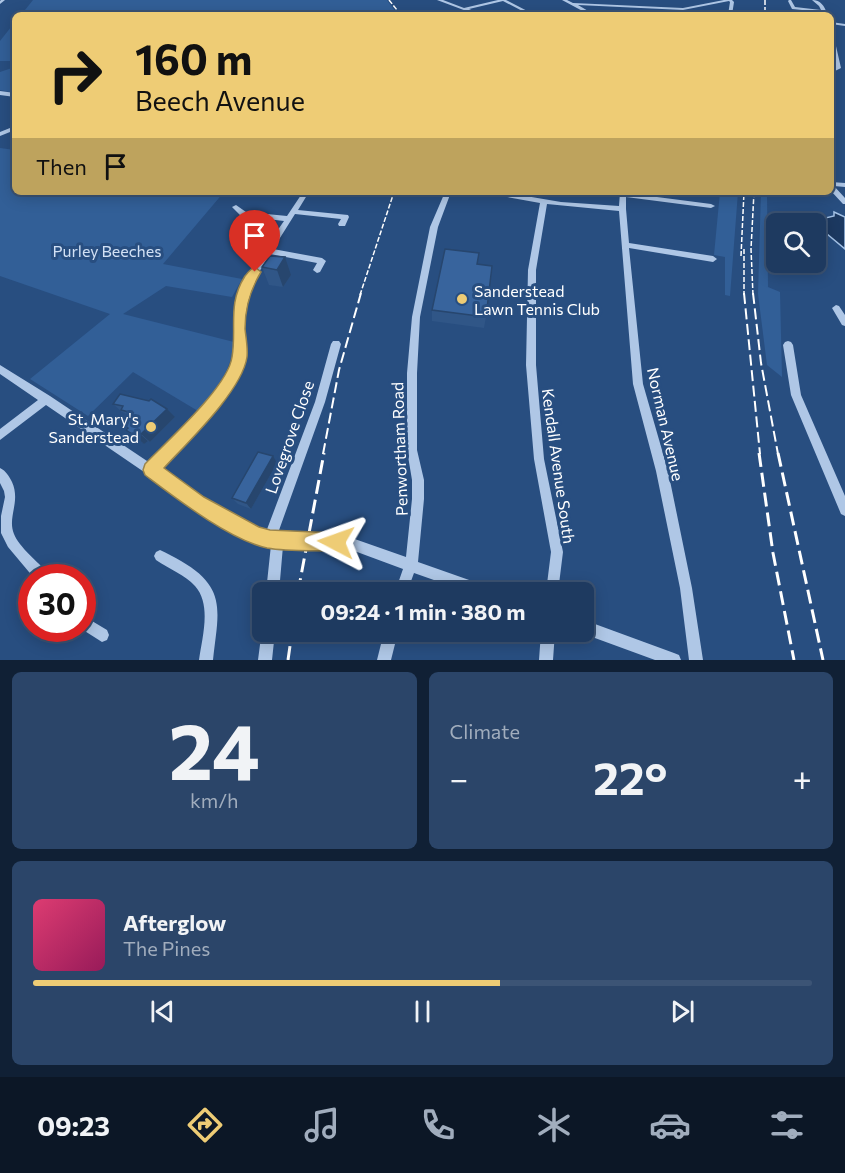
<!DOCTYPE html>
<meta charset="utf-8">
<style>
:root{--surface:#1e3a60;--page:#2b4569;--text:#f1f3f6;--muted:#a1adbd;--line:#3c5475;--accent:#eecc75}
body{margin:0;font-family:Commissioner,sans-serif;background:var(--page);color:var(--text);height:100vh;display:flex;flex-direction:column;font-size:22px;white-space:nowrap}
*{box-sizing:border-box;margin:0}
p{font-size:20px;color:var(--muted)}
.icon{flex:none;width:33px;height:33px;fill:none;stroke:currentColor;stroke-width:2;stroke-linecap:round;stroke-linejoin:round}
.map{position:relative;height:660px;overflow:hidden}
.side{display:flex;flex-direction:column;gap:12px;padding:12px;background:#102035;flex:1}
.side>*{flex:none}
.banner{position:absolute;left:12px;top:12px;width:822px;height:183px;border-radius:9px;box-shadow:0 3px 15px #0003,0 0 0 2px var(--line);background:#eecc75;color:#111;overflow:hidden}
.buttons{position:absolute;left:766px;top:213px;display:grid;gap:12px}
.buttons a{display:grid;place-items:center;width:60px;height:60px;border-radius:9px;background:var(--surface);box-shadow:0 3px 15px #0003,0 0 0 2px var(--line);font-size:30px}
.speed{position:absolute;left:18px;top:564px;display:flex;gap:12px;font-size:30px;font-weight:700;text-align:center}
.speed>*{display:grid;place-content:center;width:78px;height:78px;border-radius:50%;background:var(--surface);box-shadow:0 3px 15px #0003,0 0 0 2px var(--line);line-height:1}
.speed .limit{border:9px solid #d22;background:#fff;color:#111}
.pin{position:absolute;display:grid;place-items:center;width:51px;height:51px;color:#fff;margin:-62px -26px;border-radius:50% 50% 50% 0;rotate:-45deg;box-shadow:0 0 6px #0007}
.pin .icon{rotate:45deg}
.me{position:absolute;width:66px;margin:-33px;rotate:274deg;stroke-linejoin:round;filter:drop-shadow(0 0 4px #0008)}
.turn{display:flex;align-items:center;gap:21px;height:126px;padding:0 24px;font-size:27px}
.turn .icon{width:78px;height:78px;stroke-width:2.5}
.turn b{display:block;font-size:42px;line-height:51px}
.then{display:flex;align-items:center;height:57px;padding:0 24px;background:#0003;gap:12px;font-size:22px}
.big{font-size:45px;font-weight:700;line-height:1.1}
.side .widget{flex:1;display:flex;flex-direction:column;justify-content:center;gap:9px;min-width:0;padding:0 21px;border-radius:9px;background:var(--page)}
.side .dial{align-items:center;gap:0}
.dial b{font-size:78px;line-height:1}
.song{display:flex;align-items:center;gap:18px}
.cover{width:72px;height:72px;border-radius:9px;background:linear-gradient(135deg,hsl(340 70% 55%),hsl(330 70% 35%))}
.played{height:6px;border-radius:3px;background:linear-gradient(90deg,var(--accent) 60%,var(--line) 60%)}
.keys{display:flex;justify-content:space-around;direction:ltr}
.heat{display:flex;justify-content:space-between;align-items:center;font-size:33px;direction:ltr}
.side .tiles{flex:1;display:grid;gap:12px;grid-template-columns:1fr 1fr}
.widget:last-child{grid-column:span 2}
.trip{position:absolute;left:252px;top:582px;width:342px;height:60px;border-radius:9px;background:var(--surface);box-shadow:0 3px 15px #0003,0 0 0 2px var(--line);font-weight:700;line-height:60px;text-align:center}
.menu{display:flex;height:96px;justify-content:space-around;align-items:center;background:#0c1726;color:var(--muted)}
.menu .icon{width:42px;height:42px}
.menu .on{color:var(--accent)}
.menu b{font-size:27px;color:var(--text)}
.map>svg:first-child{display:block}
</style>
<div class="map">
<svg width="845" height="660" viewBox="0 0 845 660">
<rect width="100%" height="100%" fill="#284e80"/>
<path fill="#325f97" d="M33,0H387L398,15H21Z
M15,22V61H0V41Z
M15,67V93L0,90V72Z
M0,148L15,150V192H224L163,264L242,279L232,297L166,286L123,314L234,342C232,369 216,391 198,411L133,372L88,416L30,379L110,314L0,276Z
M720,192H738L730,296L725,295V257L714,255Z
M761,192H767L768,287L780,292L782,377L767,365L758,294Z"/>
<path fill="#1c3961" stroke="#a4c2e6" stroke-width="1.5" d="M834,212L845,217V249L821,229V219L834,216Z"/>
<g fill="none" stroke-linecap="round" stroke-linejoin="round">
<path fill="#afc7e6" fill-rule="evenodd" d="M1,0H5L0,4V1Z
M437,0H443L464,8L498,0H506L535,15H530L503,1L469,9L483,15H477Z
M562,0H567L573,3L683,8L724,0H732L734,2L732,15H728L730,2L729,1L683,10L578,5L595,15H590Z
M789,0H791L795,7L821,10L819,6L812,0C821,0 824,6 827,13L825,14L822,12L792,9L788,1Z
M782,13L795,15H781Z
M831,22L845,24V26L831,24Z
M831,32L833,33L841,68L835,71L833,70L836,67L831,43Z
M0,91L15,93V97L0,95Z
M15,126V130L0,136V132Z
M831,182L845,183V187L834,186L845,198V204H843L831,191Z
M303,192H309L298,210L348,215L349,217L345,226H339L338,224L341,219L295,214L273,249L322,258L326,261L320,272L317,273L313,270L317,263L270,254C253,282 243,296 243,330C243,339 246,349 245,358C239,393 184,443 159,469L188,490L258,530L266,532L315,402L331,344L333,341H339L341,344L325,402L278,533L349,537L406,557L412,499V480L407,450V373L412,317L430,227L445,192H451L438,227L420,317L417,373V450L424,480V499L418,562L489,587L490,592H468L414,573L407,592H395L403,569L349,549L283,546L279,592H266L271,545L252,540L180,498L147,474L46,405L0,440V429L38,400L0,374V365L50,396L150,463C176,437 217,402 231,369C239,350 233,329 236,309C241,276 266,248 284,221L241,216L232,207L236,205L246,212L287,216Z
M487,192H502L561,202L619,206L620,192H626V193L711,204L715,206L711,208L626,197V209L629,243L713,256L717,259L713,262L629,248L643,384L668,471L692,588L703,660H689L680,588L656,471L633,384L619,211L547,204L536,270V365L544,459L563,552L558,592H546L551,552L534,459L526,365L528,270L540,203L490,194Z
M836,305L839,306L845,315V326L842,325L832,308Z
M788,341L791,342L793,345L801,395L845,496V516L841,514L791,395L783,345L785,342Z
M0,468C6,471 9,476 12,482C21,502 7,517 14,534C19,547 38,562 48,573L49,578H34L8,547L1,533V516L5,497L4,491L0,483Z
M160,550C167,553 174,557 181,561C228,588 218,613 213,660H199C202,638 212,605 195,586C185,575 169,569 156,560L154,556L156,552Z
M82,615L107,630L109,635L107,640L102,642L80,628H82Z
M584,620L674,653L679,655L681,660H655L584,634L579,632H584Z
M262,629V632H275L272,660H258Z
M384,632H398L391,660H377Z
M541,632H555L553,660H539Z"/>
<path stroke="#fff" stroke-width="1.5" stroke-dasharray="5 2" stroke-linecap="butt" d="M389,0L401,15
M765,0V15
M744,249V295
M741,256L744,192
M360,295L394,192
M753,295L751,249L754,192"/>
<path stroke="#fff" stroke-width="2" stroke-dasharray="11 4.5" stroke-linecap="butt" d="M744,293L760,454
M753,293L761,363L778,454
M323,454L339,370L361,293"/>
<path stroke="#fff" stroke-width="3" stroke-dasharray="14 6" stroke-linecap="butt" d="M759,453L773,553L794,660
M778,453L823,660
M298,592L324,453
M288,660L292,632"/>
</g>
<path fill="#305687" d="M270,256L291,275L283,287L269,285L262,267Z
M477,264L486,317L484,328L432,321V310Z
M113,404L175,417L150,442L148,441L144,444L126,430L127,429L122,424L129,417L125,413L122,412Z
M277,463L251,509L238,504L232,498Z"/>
<path fill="#27466e" d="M285,257L291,275L283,287L277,270Z
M167,409L175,417L150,442L141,434Z
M139,433L148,441L144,444L135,436Z
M273,456L277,463L251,509L246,503Z"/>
<path fill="#38649d" stroke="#27466e" stroke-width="1.5" d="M445,249L479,253L477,264L492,266L486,317L432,310Z
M270,256L285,257L277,270L262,267Z
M120,394L149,401L151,399L167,409L141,434L139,433L135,436L126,430L128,428L122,424L133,413L121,410L123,406L113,404Z
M258,452L273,456L246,503L232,498Z"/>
<path fill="#eecc75" stroke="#9b854c" stroke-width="1.5" d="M255,267L261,272C250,290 245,307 245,329C246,338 248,348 247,357C242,391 187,443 164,468L204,497L259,527L270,530L336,533L343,535L346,542L343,549L336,551C314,550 289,552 267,548C230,540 177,499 145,475L143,470L145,464C167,441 228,387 232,357C237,328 227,304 245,276C249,272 249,269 255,267Z"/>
<g fill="#eecc75" stroke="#284e80" stroke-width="2">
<circle cx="462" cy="299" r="6"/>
<circle cx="151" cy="427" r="6"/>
</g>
<g text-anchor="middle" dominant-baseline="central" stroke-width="6" stroke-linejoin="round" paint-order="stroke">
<g font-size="16" fill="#d2e1f5" stroke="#284e80">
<text x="107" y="250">Purley Beeches</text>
</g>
<g font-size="16" fill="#fff" stroke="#284e80" text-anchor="start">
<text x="474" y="290">Sanderstead<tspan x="474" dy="18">Lawn Tennis Club</tspan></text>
<text x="139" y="418" text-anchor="end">St. Mary's<tspan x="139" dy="18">Sanderstead</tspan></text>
</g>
<g font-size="16" fill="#fff" stroke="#284e80">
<text transform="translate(666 424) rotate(77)">Norman Avenue</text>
<text transform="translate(289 437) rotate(-71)">Lovegrove Close</text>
<text transform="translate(399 449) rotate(-92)">Penwortham Road</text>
<text transform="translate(559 466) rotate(82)">Kendall Avenue South</text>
</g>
</g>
</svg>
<div class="buttons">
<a><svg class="icon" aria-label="search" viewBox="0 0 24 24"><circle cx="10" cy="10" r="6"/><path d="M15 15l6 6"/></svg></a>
</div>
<div class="speed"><div class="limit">30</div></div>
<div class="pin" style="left:255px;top:272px;background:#d93025"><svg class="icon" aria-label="arrive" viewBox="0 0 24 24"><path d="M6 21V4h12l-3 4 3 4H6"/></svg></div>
<svg class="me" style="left:336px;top:542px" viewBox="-20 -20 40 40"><path d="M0-17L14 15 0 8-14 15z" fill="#eecc75" stroke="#fff" stroke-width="4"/></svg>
<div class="trip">09:24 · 1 min · 380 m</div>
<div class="banner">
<div class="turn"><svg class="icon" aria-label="right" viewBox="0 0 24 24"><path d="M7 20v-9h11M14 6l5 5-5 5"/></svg><div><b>160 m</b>Beech Avenue</div></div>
<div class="then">Then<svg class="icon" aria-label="arrive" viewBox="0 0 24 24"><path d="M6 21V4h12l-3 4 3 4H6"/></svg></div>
</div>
</div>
<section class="side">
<div class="tiles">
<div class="widget dial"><b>24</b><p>km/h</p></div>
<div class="widget"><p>Climate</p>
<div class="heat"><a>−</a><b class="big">22°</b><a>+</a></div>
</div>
<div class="widget">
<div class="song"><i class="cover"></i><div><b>Afterglow</b><p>The Pines</p></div></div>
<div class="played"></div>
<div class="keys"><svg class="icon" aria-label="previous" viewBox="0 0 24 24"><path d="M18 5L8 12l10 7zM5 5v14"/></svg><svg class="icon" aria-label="pause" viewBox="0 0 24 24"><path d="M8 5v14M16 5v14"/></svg><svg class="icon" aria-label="next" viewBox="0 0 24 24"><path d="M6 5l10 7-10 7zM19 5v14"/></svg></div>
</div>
</div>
</section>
<nav class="menu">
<b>09:23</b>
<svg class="icon on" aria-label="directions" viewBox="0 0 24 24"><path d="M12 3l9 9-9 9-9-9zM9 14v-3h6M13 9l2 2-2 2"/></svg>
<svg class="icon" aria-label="music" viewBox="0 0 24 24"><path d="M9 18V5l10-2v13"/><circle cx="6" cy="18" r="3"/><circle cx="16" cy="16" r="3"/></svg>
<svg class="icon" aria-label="phone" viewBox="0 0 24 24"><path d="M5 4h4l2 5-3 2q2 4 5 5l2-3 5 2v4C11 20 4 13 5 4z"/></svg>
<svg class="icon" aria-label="climate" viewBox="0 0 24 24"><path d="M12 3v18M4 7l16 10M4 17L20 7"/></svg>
<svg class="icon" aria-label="car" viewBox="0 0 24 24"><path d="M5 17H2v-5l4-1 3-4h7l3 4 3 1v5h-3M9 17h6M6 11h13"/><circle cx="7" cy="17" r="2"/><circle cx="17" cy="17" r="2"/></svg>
<svg class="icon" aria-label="filters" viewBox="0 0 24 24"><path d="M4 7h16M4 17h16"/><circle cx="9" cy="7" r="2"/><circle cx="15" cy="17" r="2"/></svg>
</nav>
